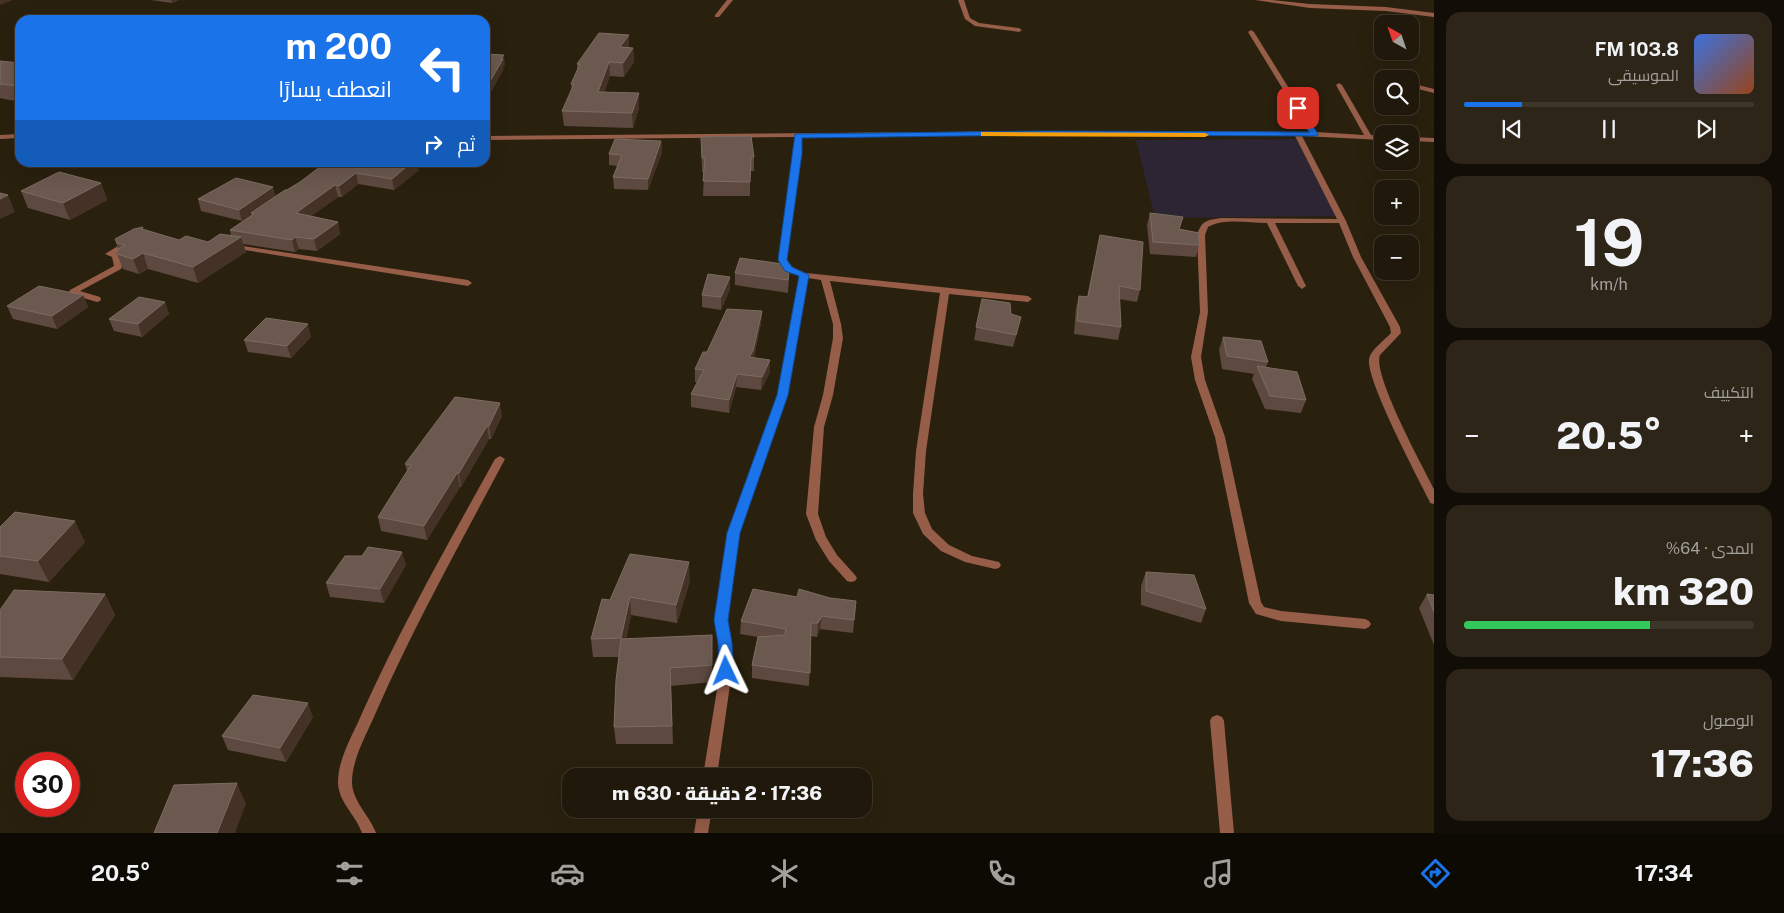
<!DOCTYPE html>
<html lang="ar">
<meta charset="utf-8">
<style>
:root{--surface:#20180a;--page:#2d2518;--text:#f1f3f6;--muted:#a2a09c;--line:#3d372b;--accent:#1a73e8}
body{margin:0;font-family:"Public Sans",Cairo,sans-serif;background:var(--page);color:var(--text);direction:rtl;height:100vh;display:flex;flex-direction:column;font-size:19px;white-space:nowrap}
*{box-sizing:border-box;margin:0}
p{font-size:16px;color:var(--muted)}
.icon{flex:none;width:28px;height:28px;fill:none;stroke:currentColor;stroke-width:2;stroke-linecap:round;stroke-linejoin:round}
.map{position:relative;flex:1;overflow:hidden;direction:ltr}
.sheet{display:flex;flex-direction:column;gap:12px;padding:12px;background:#120d06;width:350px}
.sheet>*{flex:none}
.banner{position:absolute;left:15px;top:15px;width:475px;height:152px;border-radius:15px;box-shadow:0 5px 20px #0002,0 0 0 1px var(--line);direction:rtl;background:#1a73e8;color:#fff;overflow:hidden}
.needle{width:32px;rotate:320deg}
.fabs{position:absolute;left:1374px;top:15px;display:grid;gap:10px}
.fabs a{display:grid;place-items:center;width:45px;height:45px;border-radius:10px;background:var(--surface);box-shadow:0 5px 20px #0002,0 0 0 1px var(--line);font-size:25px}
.speed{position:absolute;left:15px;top:752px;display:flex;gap:10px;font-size:25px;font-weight:700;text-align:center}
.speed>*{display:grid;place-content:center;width:65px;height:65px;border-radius:50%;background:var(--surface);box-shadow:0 5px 20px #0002,0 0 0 1px var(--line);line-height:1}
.speed .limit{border:8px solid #d22;background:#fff;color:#111}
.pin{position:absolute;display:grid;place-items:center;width:42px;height:42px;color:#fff;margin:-21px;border-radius:10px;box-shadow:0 2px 8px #0006}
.me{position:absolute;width:55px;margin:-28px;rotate:358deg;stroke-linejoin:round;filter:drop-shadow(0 0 4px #0008)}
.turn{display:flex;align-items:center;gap:18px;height:105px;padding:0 15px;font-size:22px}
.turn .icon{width:65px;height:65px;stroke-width:2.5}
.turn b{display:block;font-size:35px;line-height:42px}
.then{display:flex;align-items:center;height:48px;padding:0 15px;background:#0003;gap:10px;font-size:19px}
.big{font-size:38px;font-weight:800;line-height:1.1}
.sheet .widget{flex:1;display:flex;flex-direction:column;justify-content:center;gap:8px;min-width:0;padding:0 18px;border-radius:15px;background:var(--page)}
.sheet .dial{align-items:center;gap:0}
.dial b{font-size:65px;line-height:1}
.song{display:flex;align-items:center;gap:15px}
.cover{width:60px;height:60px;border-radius:8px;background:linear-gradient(135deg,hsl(220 70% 55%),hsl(20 70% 35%))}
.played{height:5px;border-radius:2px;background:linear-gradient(90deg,var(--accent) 20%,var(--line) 20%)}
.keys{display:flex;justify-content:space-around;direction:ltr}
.heat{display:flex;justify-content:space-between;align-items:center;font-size:28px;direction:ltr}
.charge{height:8px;border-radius:4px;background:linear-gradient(90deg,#34c759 64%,var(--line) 0)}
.trip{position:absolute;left:562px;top:768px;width:310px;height:50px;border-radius:15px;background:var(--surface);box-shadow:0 5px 20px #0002,0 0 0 1px var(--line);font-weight:800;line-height:50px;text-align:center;direction:rtl}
.menu{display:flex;height:80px;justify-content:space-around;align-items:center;background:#0d0a04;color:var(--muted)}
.menu .icon{width:35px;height:35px}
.menu .selected{color:var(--accent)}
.menu b{font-size:22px;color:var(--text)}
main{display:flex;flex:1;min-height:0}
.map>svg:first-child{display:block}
</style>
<main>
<section class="sheet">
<div class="widget">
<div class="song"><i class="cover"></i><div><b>103.8 FM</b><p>الموسيقى</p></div></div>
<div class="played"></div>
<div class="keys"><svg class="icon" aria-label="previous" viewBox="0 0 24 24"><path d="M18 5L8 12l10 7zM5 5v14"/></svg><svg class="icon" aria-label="pause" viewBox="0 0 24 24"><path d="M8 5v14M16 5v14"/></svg><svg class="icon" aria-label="next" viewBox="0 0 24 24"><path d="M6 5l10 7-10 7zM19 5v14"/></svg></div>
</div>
<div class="widget dial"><b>19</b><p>km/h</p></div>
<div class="widget"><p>التكييف</p>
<div class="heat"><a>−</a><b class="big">20.5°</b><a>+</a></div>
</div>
<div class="widget"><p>المدى · 64%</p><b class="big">320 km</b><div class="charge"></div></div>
<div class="widget"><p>الوصول</p><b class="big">17:36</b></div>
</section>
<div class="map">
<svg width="1434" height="833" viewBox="0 0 1434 833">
<rect width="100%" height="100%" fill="#2a200e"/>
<path fill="#2d2534" d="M1296,139L1337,216L1155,218L1136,140Z"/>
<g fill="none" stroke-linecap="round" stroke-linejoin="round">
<path fill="#965d49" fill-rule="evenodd" d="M727,0H733L719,17H715V15Z
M958,0H964L970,18L979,23L1019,28L1022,30L1019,32L975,26L965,19Z
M1255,0H1272L1310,4L1386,7L1434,13V17L1386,11L1310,8Z
M1251,30L1254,32L1316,132L1364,135L1336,85L1339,83L1342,85L1371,135L1382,136V140L1302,136L1346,221L1361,257L1400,327L1401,333L1380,355C1372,374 1423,467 1434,489V504L1430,503L1429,500C1417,476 1366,380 1369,359C1371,349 1385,340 1391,333L1390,327L1353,257L1339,223H1275L1306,286L1302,289L1298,286L1267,223C1249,223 1224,218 1208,227L1205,235L1208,312L1201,357L1205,380L1225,437L1261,602L1264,607L1281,611L1365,619L1369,621L1371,624L1369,627L1365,629L1281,621L1256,614L1249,603L1215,437L1195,380L1191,357L1200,312L1197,235C1202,220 1207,220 1222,218L1337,219L1295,136L1042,135L801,137L802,153L787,260L792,267L806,273L1028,296L1032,299L1028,302L949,294L926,451L923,494L925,513L932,529L949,545L972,556L999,562L1001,565L999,568L995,569L965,562L941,551L923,534L913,513V494L916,451L940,293L830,281L841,324L843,338L833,395L824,427L818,514L826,537L837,555L855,575L857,578L855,581L851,582L847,581L829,561L816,540L806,514L814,427L823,395L833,338V324L821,280L808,278L788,395L739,533L727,620L731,643L732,671L717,776H703L720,671L719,643L715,620L727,533L778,395L800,276L786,271L779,260L794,153L795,137L485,140V136L1042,131L1309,132L1248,32Z
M1410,83L1434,89V93L1410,87Z
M20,134V138L0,139V135Z
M1410,137L1434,138V142L1410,141Z
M331,162H339L325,174H319V170Z
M126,241H132L133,243L116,253L120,256L122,267L121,269L80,291L100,297L101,299L100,301L97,302L70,294L69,292L70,290L114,266L112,257L105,254Z
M229,244L468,280L472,283L468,286L232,248H229Z
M500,456L505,459C461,542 415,624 377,710C368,732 352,758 352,782C352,801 370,816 376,833H362C356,815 338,802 338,782C338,758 354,733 363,711C402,625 449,542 495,459Z
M1217,715L1222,717L1224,721L1234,833H1220L1210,721L1212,717Z
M698,809H712L708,833H694Z"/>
</g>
<path fill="#5d493f" d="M151,0H179L172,3Z
M629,48H633L634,62L624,77L610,76L604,93L639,108L633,128L564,126L562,111L572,90L571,84L577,70V64Z
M0,61L20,63V101L9,100L0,98Z
M701,137L754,157V171H750V196H703L704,172H702Z
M661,141L662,152L648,190L614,189L613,177L618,166L609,165V154Z
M313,162H327L326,163L359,168L419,170L394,190L358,184L342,197H338L311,216L338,222L340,234L317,251L299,249L295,252L243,244L246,252L198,283L148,269L139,274L123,269L117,254L118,249L115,239L143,230L179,240L208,242L231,236L230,230L252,215L242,221L201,211L198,199L275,196L300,182L325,164Z
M101,183L107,200L70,220L28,208L21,191Z
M1150,213L1179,229L1199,245L1196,257L1150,254L1147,225Z
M1100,235L1140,290L1137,302L1119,299L1121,327L1118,340L1074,334L1076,308L1079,296L1087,297Z
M735,273L789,278L788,293L735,285Z
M730,277V289L721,310L702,307V295Z
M83,295L88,307L57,329L13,319L7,306Z
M982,299L1011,314L1018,329L1013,347L974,340Z
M165,302L169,314L142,337L114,331L109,319Z
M762,311L761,323L754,357L770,372L761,390L736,387L729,413L691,407V394L697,382H695V369L707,352Z
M311,337L291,358L248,352L244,340Z
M1223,337L1268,362L1266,367L1306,400L1301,413L1265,409L1252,379L1254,374L1222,369L1219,350Z
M502,416L491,439H489L461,487H460L427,540L381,531L378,517L407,471L405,464Z
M0,527L85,542L49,582L0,574Z
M406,565L384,603L330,597L326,583Z
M1146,572L1206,609L1201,623L1141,605V586Z
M690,581L677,623L631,615L626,639L712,635V682L671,686L673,744H616L614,727L619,657H593L591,639L610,600Z
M105,594L115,615L73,680L0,677V610Z
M1427,594L1434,595V645L1419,608Z
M797,597L830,598L856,601L853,633L820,629L817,637L811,636L809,686L752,678V665L758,637L740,634L741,621Z
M313,717L286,762L228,750L222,736Z"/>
<path fill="#433225" d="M0,0H13L0,5Z
M171,0H179L172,3Z
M629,35V48L620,47Z
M633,48L634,62L624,77L623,63Z
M504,55L505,65L503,67L504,69L485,103V90L501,59Z
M609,62L610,76L599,107L598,92Z
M639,93V108L633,128L632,113Z
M661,141L662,152L648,190V179Z
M412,162H417L419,170L394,190L392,179Z
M356,173L358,184L342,197L339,186Z
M101,183L107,200L70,220L63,203Z
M335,185L338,197L299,225L296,213Z
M273,187L276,198L251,213L252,215L242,221L239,210Z
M8,195L15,212L0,219V199Z
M338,222L340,234L317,251L314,239Z
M241,237L246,252L198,283L193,267Z
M295,237L299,249L295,252L292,240Z
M143,253L148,269L139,274L133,259Z
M730,277V289L721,310V297Z
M83,295L88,307L57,329L52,316Z
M165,302L169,314L142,337L138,324Z
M762,311L761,323L753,364L749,357Z
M308,324L311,337L291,358L287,346Z
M770,360V372L761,390L762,377Z
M737,374L736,387L729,413V400Z
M500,403L502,416L491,439L489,426Z
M487,426L489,439L461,487L459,473Z
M457,473L460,487L427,540L424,526Z
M75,521L85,542L49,582L38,561Z
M402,552L406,565L384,603L380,589Z
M689,562L690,581L677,623L676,605Z
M105,594L115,615L73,680L62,659Z
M630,597L631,615L623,657L621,638Z
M822,616L820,629L817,637L818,623Z
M308,703L313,717L286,762L280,748Z
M237,783L246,804L235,833H217Z"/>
<path fill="#6b584e" stroke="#7d6c62" d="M599,33L629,35L620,47L633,48L623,63L609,62L598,92L639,93L632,113L562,111L574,84H571L580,64H577Z
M485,54L504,55L501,59H503L485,90Z
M0,61L20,63V85L18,86L0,84Z
M751,136L754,157H751L750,182L703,181L705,158H702L701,137Z
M615,139L661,141L648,179L613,177L622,155L609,154Z
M367,162H412L392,179L356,173L339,186L335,185L296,213L338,222L314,239L295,237L292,240L230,230L254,214L251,213L285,190H287L300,182L325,163L359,168Z
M59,172L101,183L63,203L21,191Z
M236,178L273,187L239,210L198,199Z
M0,193L8,195L0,199Z
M1150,213L1183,217L1179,229L1199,233V245L1153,242Z
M143,227L142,229L179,240L186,236L208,242L220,234L241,237L193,267L143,253L133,259L117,254L118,249L125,245L117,243L115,239L134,229Z
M1100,235L1143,242L1140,290L1119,286L1121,327L1077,321L1079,296L1088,297Z
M740,258L790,265L788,280L735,273Z
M708,274L730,277L721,297L702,295Z
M39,286L83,295L52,316L7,306Z
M139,297L165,302L138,324L109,319Z
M982,299L1010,303L1011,314L1021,317L1016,335L976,327Z
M727,309L762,311L753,351L749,357L770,360L762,377L737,374L729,400L691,394L704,370L695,369L703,352H707Z
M266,318L308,324L287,346L244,340Z
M1223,337L1261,341L1268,362L1227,356Z
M1257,366L1297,372L1306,400L1270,396Z
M455,397L500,403L489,426H487L459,473H457L424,526L378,517L411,465L405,464Z
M15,512L75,521L38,561L0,556V527Z
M368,547L402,552L380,589L326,583L345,556H362Z
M630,554L689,562L676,605L630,597L621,638L591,639L602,599L610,600Z
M1146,572L1194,575L1206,609L1146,591Z
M753,589L797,597L799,589L830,598L856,601L854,620L822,616L818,623H811L810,673L752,665L758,637L785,635L786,629L741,621Z
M14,590L105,594L62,659L0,657V610Z
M1427,594L1434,595V612Z
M712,635V665L670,668L672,726L614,727L616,680L621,639Z
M253,695L308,703L280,748L222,736Z
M237,783L217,833H154L174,785Z"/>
<path fill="#1a73e8" stroke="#114b97" d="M1295,106H1300L1318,134L1317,136L1042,135L802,138V153L787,260L792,267L809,275L788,395L740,533L728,620L732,643L734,671L731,675L726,677L721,675L719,671L718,643L714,620L727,533L777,395L799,276L785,271L778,260L795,134L1042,131L1309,132L1294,108Z"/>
<path fill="#f59e0b" d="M981,132L1205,133L1209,135L1205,137L983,136H981Z"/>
</svg>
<div class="fabs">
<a><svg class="needle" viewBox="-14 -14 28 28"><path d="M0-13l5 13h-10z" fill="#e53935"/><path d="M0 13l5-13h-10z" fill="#a2a09c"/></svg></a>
<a><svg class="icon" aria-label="search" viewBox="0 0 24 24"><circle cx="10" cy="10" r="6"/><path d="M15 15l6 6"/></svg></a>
<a><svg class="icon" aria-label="layers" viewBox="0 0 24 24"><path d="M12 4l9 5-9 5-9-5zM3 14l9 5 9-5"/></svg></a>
<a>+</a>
<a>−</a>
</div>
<div class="speed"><div class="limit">30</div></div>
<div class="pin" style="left:1298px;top:108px;background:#d93025"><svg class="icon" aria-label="arrive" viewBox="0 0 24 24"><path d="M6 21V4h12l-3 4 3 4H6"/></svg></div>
<svg class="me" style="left:726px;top:671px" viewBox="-20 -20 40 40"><path d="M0-17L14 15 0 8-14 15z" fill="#1a73e8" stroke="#fff" stroke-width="4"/></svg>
<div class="trip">17:36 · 2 دقيقة · 630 m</div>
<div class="banner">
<div class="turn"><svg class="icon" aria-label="left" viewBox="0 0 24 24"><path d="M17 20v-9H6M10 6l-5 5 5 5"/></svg><div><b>200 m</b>انعطف يسارًا</div></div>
<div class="then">ثم<svg class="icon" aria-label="right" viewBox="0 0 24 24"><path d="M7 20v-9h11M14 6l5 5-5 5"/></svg></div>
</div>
</div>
</main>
<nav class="menu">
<b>17:34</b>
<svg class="icon selected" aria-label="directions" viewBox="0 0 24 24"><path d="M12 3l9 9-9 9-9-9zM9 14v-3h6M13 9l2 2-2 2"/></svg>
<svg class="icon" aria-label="music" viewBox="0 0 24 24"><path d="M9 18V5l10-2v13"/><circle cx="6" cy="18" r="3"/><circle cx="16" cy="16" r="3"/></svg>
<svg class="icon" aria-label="phone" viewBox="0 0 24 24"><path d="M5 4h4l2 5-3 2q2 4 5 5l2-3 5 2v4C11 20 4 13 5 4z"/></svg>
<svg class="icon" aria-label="climate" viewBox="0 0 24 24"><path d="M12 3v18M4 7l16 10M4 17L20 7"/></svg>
<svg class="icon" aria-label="car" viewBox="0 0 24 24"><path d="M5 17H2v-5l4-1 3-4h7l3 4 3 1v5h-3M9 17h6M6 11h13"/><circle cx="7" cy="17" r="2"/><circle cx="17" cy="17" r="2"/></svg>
<svg class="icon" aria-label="filters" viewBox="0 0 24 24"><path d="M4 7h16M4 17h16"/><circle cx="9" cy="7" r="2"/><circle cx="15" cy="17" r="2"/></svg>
<b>20.5°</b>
</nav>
